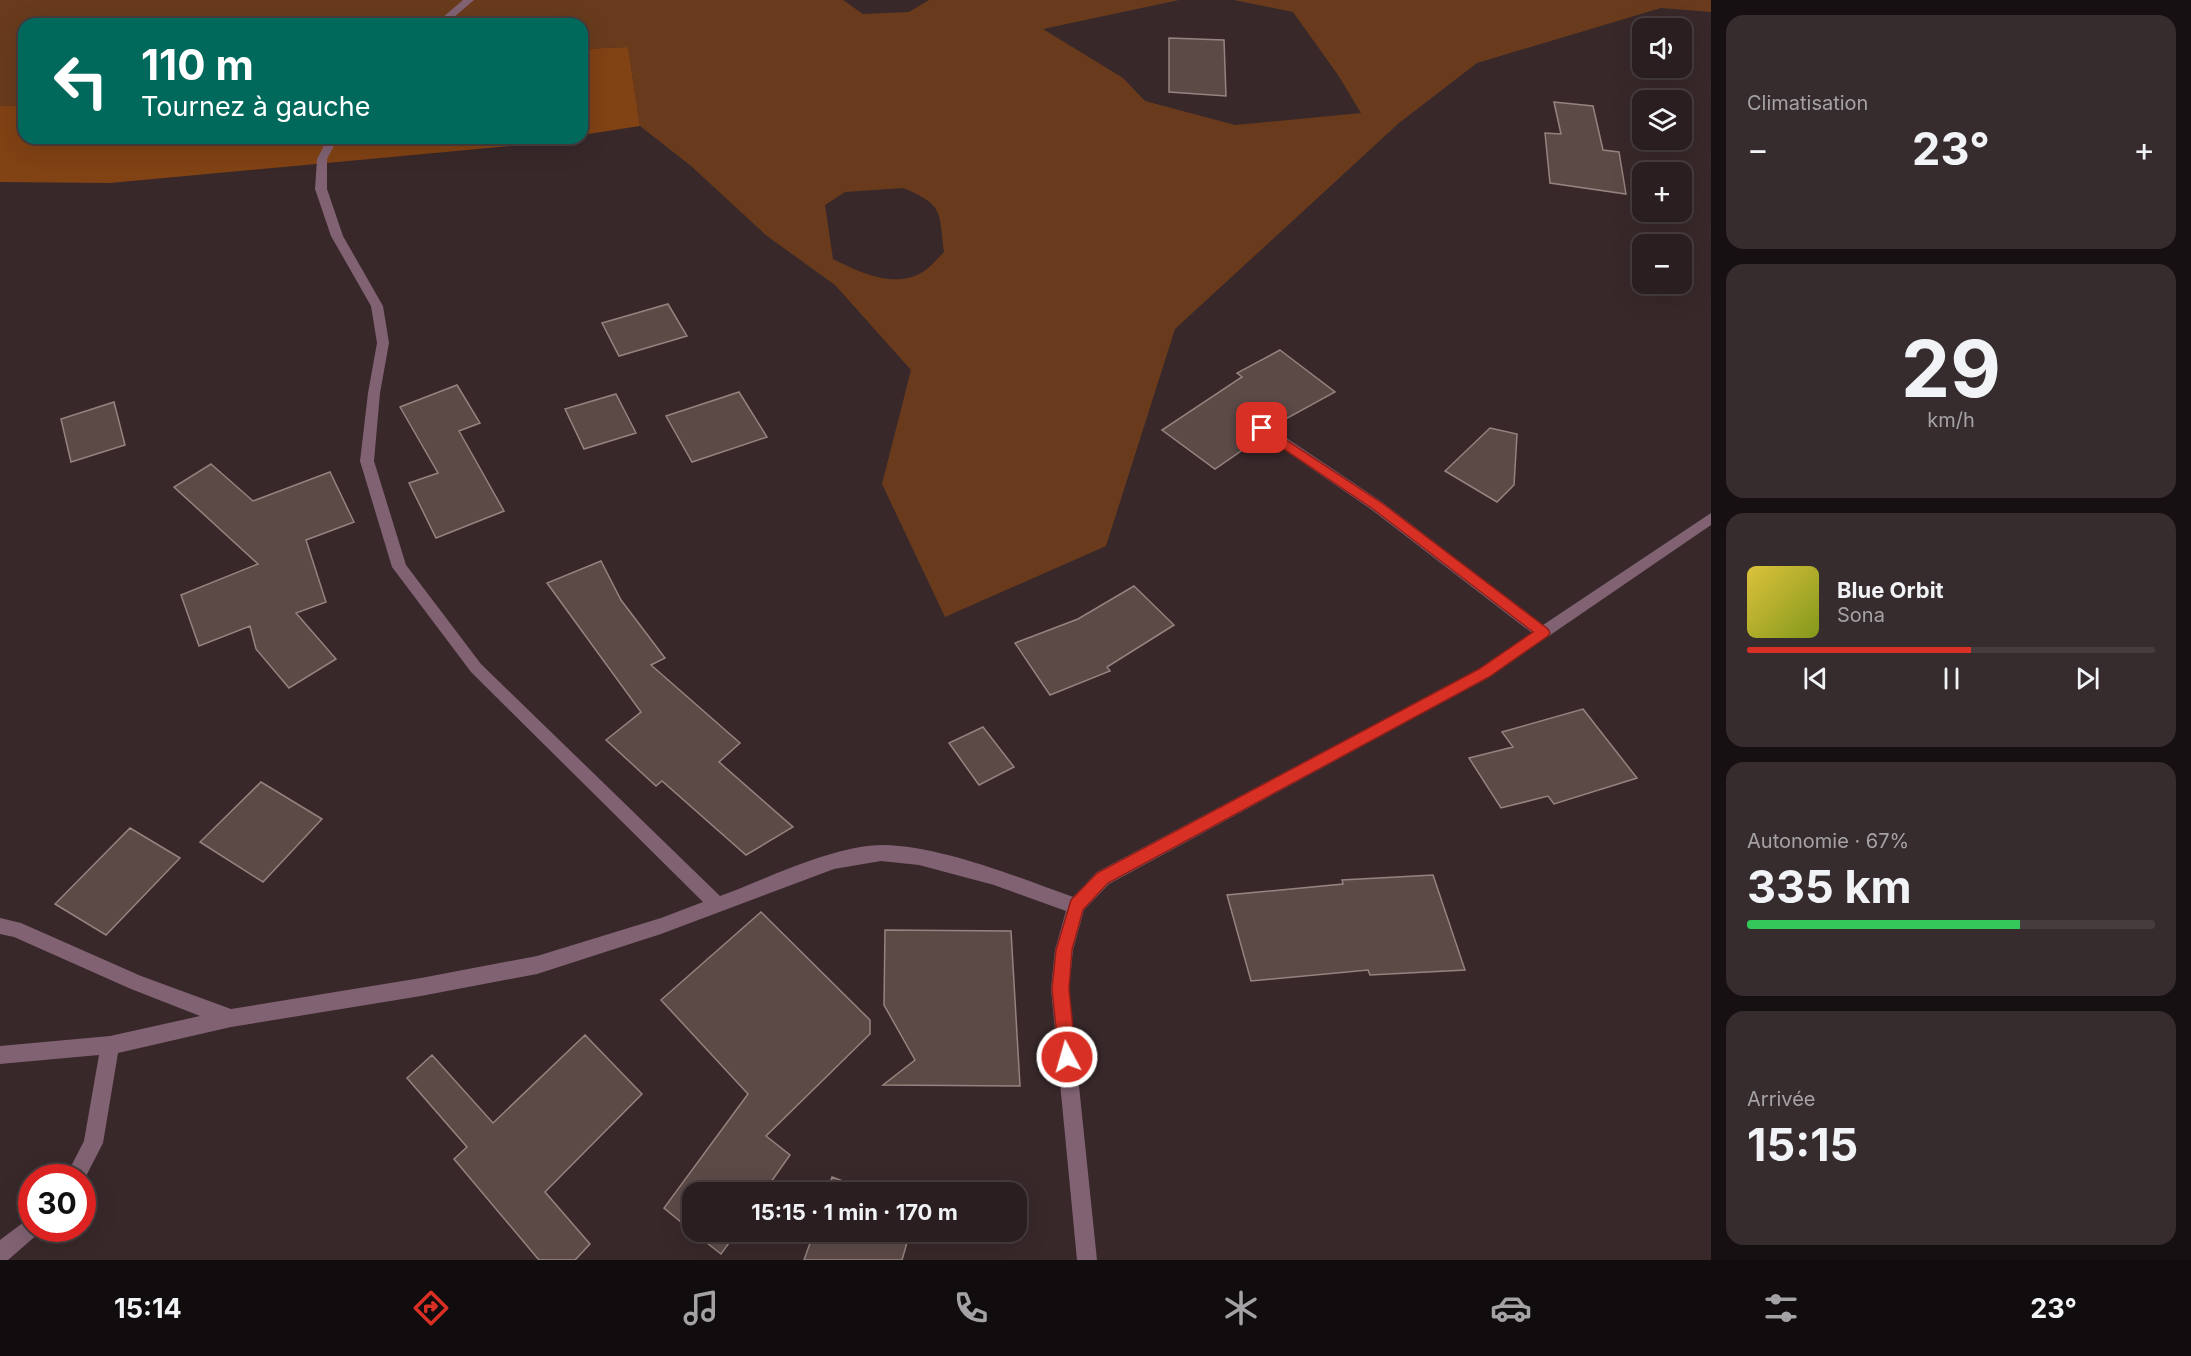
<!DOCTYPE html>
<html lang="fr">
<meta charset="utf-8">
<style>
:root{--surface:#2a1e20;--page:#362b2d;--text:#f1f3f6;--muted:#a5a2a5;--line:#463c3e;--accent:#d93025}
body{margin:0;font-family:Inter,sans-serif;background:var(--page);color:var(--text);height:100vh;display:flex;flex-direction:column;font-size:22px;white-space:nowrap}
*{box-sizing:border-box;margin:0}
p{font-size:20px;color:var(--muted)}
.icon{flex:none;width:33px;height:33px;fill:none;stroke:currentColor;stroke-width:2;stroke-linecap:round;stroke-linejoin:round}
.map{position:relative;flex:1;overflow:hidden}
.panel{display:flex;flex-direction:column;gap:15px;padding:15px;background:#171012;width:480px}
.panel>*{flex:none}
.guide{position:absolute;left:18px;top:18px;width:570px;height:126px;border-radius:18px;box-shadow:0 6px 24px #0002,0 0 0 2px var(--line);background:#00695c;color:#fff;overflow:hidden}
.buttons{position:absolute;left:1632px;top:18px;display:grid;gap:12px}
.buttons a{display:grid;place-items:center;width:60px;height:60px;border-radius:12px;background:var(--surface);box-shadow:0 6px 24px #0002,0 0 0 2px var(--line);font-size:30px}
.speed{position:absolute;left:18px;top:1164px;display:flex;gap:12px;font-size:30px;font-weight:700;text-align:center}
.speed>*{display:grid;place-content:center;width:78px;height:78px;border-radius:50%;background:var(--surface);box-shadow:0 6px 24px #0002,0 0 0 2px var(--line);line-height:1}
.speed .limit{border:9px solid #d22;background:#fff;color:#111}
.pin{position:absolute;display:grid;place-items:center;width:51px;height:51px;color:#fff;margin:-26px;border-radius:12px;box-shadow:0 3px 9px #0006}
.me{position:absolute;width:66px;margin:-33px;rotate:354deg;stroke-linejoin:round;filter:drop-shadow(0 0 4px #0008)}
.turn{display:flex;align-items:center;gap:21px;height:126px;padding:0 24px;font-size:27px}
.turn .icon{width:78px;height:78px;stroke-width:2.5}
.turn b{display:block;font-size:42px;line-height:51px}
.big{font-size:45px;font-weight:700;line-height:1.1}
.panel .widget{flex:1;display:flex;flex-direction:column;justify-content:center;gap:9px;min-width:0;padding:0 21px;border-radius:18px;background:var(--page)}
.panel .dial{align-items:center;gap:0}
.dial b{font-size:78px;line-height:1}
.song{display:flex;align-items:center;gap:18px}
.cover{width:72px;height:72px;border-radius:9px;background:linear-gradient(135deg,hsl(50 70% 55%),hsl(70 70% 35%))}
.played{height:6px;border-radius:3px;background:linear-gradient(90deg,var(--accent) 55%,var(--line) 55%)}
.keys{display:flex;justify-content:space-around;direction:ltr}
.heat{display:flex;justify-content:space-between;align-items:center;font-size:33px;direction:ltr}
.charge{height:9px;border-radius:4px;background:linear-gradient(90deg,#34c759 67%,var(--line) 0)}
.trip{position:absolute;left:682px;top:1182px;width:345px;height:60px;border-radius:18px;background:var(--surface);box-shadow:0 6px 24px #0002,0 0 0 2px var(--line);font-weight:700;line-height:60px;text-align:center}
.tab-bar{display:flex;height:96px;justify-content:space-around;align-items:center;background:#110c0d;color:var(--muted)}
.tab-bar .icon{width:42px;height:42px}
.tab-bar .active{color:var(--accent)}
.tab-bar b{font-size:27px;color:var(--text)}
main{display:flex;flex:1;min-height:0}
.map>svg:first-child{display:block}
</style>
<main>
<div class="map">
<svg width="1711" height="1260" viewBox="0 0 1711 1260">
<rect width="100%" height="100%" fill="#38282a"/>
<path fill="#693b1c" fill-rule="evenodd" d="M0,0H843L863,14L909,12L929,0H1179L1043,29L1123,78L1145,101L1235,125L1361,113L1338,75L1293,12L1234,0H1711V12L1661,8L1477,63L1399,123L1175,329L1106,546L945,617L882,484L911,370L835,285L767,236L691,166L640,126L628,47L582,49V24H24V105L0,106ZM903,188C944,205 939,211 944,252C939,257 933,264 927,269C899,291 860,273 833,259L825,205L845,192Z"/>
<path fill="#814214" d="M628,47L640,126L582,135V49Z
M24,105V138H563L521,145L110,183L0,182V106Z"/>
<path fill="#5c4a47" stroke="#96837f" stroke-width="1.5" d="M1169,38L1224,40L1226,96L1169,92Z
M1554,102L1593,106L1603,150L1619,152L1626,194L1550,183L1545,133L1561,134Z
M668,304L687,336L619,356L602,323Z
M1280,350L1335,392L1273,426L1267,423L1255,424L1253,429L1258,434L1250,439L1254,442L1215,469L1162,430L1242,377L1237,373Z
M457,385L480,423L459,431L504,511L436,538L409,483L438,473L400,407Z
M739,392L767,437L692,462L666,416Z
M616,394L636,433L584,449L565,409Z
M114,402L125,445L71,462L61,419Z
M1490,428L1517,434L1514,485L1497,502L1445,471Z
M211,464L253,501L330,472L354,522L306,540L326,602L296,613L336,659L289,688L256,649L250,626L199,646L181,595L258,564L174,487Z
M601,561L621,600L665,658L651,665L740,743L719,762L793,827L746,855L662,781L656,786L606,740L641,712L547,583Z
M1134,586L1174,625L1107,667L1110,671L1050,695L1015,643L1078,619Z
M1583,709L1637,778L1554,804L1548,796L1501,808L1469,758L1513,747L1502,732Z
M983,727L1014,767L979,785L949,743Z
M261,782L322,819L263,882L200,842Z
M130,828L180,858L106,935L55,904Z
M1433,875L1465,970L1370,975L1368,970L1251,981L1227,895L1343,884L1342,880Z
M761,912L870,1020V1034L766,1136L790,1155L764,1192H693V1232L664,1208L748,1094L661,1000Z
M885,930L1011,931L1020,1086L883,1085L915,1060L884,1005Z
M585,1035L642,1094L545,1192L590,1244L575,1260H539L454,1159L467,1147L407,1078L432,1055L493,1123Z
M832,1177L872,1192H827Z
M693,1232H737L721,1254Z
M814,1232H910L902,1260H804Z"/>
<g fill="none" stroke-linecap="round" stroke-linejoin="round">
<path fill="#816272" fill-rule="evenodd" d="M463,0H474L446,24H435Z
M328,138H338L327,159V189L343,236L383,306L389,343L380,393L374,461L406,565L481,664L720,896C766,879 834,845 883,845C942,846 1017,877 1073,897L1097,872L1479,669L1532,633L1372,510L1257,431L1255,428L1257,425H1267L1382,502L1543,625L1711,513V525L1489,677L1109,884L1084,910L1073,950L1069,989L1097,1260H1077L1051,989L1055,950L1066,911L994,885L919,865L881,861L834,869L661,934L537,974L421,996L231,1027L118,1053L103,1143L82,1184V1178H65L84,1141L99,1055L0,1064V1046L110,1036L200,1016L131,989L14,937L0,934V918L21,923L141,976L231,1009L421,978L537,956L661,918L703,902L471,672L392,567L360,461L368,393L377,343L371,306L331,236L315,189L317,159Z
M32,1216V1228H41L39,1233L8,1260H0V1240Z"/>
</g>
<path fill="#d93025" stroke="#8d1f18" stroke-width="1.5" d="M1262,424L1382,503L1548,629L1550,633L1548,636L1489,677L1108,883L1083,910L1072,950L1069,989L1076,1057L1073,1063L1067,1065L1061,1063L1059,1057L1052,989L1056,950L1071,900L1097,873L1479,669L1533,632L1373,509L1257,431L1256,428Z"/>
</svg>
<div class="buttons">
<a><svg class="icon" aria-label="sound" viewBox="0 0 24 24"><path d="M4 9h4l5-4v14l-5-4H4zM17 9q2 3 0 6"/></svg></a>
<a><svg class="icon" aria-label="layers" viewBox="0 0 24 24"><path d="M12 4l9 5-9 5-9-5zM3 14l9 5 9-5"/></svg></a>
<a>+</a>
<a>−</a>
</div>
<div class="speed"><div class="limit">30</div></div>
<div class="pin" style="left:1262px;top:428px;background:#d93025"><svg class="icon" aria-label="arrive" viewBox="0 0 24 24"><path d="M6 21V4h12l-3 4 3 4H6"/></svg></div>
<svg class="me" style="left:1067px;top:1057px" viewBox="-20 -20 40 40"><circle r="17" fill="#d93025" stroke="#fff" stroke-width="3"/><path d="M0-11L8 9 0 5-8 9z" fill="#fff"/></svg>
<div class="trip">15:15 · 1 min · 170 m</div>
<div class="guide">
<div class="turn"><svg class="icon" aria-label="left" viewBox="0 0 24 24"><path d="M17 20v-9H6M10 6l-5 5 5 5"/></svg><div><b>110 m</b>Tournez à gauche</div></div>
</div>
</div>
<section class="panel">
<div class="widget"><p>Climatisation</p>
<div class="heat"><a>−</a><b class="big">23°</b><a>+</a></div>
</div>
<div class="widget dial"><b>29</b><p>km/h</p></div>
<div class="widget">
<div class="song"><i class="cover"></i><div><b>Blue Orbit</b><p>Sona</p></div></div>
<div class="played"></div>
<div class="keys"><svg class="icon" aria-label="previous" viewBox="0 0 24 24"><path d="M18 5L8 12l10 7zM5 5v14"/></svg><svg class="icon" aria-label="pause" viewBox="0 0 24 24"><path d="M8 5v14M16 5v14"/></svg><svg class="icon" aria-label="next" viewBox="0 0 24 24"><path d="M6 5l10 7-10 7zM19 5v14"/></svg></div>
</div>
<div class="widget"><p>Autonomie · 67%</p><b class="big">335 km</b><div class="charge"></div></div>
<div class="widget"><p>Arrivée</p><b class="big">15:15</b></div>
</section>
</main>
<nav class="tab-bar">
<b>15:14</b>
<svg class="icon active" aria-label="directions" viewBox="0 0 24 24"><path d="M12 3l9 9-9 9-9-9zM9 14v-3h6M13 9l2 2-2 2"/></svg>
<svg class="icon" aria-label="music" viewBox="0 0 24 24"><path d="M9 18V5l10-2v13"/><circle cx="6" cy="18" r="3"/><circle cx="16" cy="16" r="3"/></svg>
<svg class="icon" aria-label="phone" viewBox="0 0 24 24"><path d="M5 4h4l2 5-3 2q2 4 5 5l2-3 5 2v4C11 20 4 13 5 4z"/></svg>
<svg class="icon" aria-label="climate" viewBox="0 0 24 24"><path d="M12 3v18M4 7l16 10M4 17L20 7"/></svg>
<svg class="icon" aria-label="car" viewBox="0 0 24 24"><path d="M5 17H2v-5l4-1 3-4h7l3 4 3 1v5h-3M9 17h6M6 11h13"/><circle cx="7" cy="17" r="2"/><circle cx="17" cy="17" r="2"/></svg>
<svg class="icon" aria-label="filters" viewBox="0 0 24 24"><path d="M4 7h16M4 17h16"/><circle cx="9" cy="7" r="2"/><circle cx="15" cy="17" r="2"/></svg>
<b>23°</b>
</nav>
